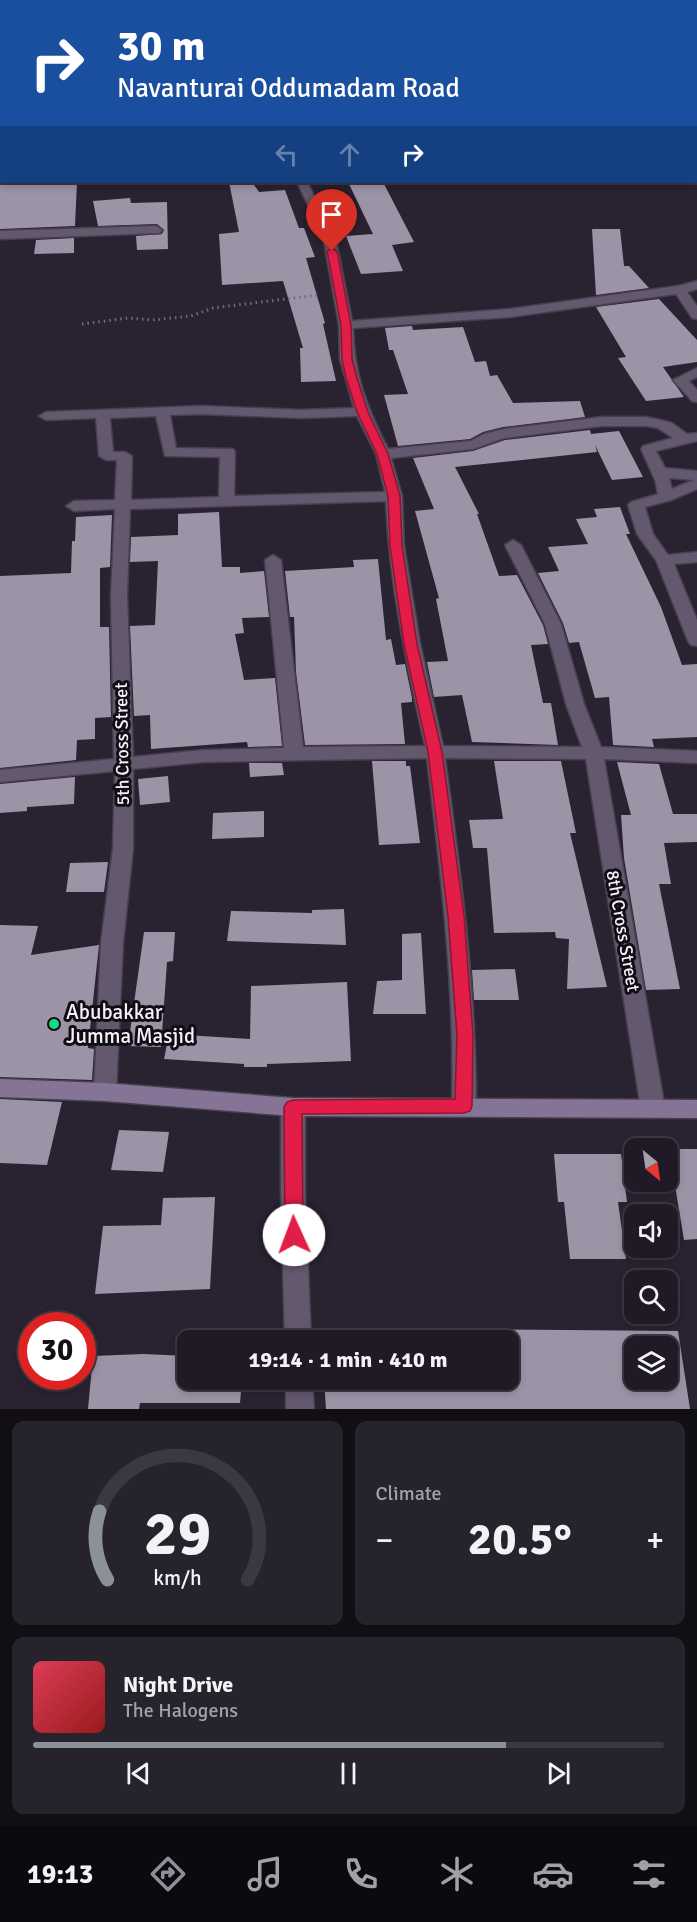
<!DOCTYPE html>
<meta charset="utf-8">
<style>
:root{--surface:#1f1a25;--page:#27232d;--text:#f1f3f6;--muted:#a1a1a7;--line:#3c3842;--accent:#8c9099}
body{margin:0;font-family:Signika,sans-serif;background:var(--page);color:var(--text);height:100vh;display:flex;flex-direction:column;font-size:22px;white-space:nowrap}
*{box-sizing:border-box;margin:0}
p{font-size:20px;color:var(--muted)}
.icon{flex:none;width:33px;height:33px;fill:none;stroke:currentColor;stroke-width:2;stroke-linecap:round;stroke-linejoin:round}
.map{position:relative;height:1409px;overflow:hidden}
.drawer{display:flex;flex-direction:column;gap:12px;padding:12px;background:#110e14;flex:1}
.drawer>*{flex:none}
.banner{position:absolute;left:0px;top:0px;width:698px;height:183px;box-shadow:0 3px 9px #0003,0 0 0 2px var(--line);background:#1a4fa0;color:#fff;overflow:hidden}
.needle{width:39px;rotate:151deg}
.controls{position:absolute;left:624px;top:1138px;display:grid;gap:12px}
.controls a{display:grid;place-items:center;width:54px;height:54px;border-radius:12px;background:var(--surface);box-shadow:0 3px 9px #0003,0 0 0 2px var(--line);font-size:30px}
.speed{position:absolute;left:18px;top:1312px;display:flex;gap:12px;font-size:30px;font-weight:700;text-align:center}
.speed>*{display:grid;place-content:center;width:78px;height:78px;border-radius:50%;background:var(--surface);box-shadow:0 3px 9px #0003,0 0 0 2px var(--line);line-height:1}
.speed .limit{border:9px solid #d22;background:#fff;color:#111}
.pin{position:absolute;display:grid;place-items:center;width:51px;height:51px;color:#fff;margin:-62px -26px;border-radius:50% 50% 50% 0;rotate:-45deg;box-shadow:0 0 6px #0007}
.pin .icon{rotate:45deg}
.me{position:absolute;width:66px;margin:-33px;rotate:358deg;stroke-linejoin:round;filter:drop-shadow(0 0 4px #0008)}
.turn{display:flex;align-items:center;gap:21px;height:126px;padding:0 18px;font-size:27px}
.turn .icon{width:78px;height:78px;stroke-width:2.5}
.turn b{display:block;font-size:42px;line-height:51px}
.lanes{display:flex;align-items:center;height:57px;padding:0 18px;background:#0003;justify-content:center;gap:30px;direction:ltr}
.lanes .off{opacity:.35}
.big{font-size:45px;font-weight:700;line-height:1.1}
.drawer .widget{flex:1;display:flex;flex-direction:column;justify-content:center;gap:9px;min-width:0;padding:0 21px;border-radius:12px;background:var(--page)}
.drawer .dial{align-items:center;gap:0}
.dial svg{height:156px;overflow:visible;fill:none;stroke:var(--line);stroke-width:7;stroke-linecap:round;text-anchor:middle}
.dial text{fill:var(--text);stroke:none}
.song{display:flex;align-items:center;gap:18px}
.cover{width:72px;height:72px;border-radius:9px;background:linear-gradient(135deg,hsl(350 70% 55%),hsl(0 70% 35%))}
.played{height:6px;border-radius:3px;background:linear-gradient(90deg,var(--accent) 75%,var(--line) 75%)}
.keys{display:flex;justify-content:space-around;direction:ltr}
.heat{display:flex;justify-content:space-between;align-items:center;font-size:33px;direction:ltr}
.drawer .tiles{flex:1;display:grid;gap:12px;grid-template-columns:1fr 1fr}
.widget:last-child{grid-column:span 2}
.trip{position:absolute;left:177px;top:1330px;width:342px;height:60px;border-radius:12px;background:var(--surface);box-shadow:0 3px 9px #0003,0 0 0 2px var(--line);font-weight:700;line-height:60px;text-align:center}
.tab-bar{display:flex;height:96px;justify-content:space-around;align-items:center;background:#0c0a0f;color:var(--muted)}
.tab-bar .icon{width:42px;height:42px}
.tab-bar .selected{color:var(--accent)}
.tab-bar b{font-size:27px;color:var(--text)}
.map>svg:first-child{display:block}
</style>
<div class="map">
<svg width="697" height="1409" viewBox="0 0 697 1409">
<rect width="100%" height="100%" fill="#292231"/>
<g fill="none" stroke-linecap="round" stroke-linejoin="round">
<path stroke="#140025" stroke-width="5" d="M233,2L247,0
M253,2L265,0"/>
</g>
<path fill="#9c93a6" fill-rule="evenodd" d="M0,182H77L75,226L0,229Z
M229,182H252L259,192L285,190L299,228H304L315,257L306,258L325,323L323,324L336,381L301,382L300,348H303L283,281L222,285L219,234L239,232Z
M383,182L414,242L392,245L403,271L361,274L346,236L373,234L349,184Z
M130,198L131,203L167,202L168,249L137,250L136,236L162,234L164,230L157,224L98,226L93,201Z
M592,229H620L624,266H629L649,288L596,295Z
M74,238V253L34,254L36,240Z
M659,299L697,340V362L663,367L684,397L646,401L618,358L626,357L596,307Z
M412,326L413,330L463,327L475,362L486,361L490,376L497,375L513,403L580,401L585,417L503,427L483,432L470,439L398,446L384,395L408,394L393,350H389L385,328Z
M590,430L591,434L619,431L643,477L612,480L595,445L597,452L455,467L479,514H477L499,576L517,575L543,625L548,644L531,645L543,703H551L558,745L472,742L462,695L434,697L427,662L448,661L436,599L439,598L415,511L434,509L413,458L473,451L505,440Z
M620,507L630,534H626L661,607L682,665L697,664V737L652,739L654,747L613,745L609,697L595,698L579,642L569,643L563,623L538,573L559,571L548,547L588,544L576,519L597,517L594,509Z
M219,512L222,567H240V573L264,571L269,617L242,618L244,633L235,634L244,680L275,678L282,746L248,747L247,742L151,749L150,715L134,716L130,626L155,625L158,561L130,562L131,537L178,535V514Z
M112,515L110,567L100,568V627H109L111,717L95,718V739L77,740L76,760L0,768V576L71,573L72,541H75L76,517Z
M378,559L386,640L391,639L396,665L405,664L412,698V702L401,703L405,744L305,745L296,672L294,617H290L285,571L354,567L353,560Z
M372,761H406V766H410L420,843L379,845Z
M494,761H561L576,833H570L607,987L567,989L569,939L556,938L555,932L494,933L487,848H473L469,820L503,819Z
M617,762L659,764L673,814H697V842L664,843L671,884H659L680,989L646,990L624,858L621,815H631Z
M249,763H282L284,775L250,777Z
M168,776L170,802L140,805L138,779Z
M75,777L74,804L27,807V811L0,813V784Z
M264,811V837L212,839L213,813Z
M108,862L104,892H66L70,863Z
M344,909L346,945L227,941L231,911L312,913V910Z
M0,925L38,926L31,955L99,945L88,1048L94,1049L92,1080L0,1077Z
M144,932H175L173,961L167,962L161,1047L128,1046Z
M421,933L426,1014H373L377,981L402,980V934Z
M515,969L519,1000H474L472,970Z
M347,982L351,1061L267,1064V1067H244V1064L164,1059L169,1034L250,1039L251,986Z
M0,1099L62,1102L47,1165L0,1163Z
M119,1130L169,1132L163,1172L111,1170Z
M669,1149H697V1239L684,1240Z
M554,1154H621L627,1202H618L626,1259H570L564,1202H558Z
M215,1197L210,1289L95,1294L103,1226L161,1225L163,1198Z
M437,1329L678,1331L690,1409H326L324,1380H508V1341H438ZM634,1347H668V1380H634Z
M143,1354L188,1356V1380H242L240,1403H140L139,1409H88L93,1356Z"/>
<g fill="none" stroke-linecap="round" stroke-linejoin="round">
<g stroke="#463f4d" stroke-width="3">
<path id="street" d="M270,0H279L280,2H271Z
M355,0H365L366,2H356Z
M565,0H576L564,2Z
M696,66H697V72H696Z
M0,155H2V161H0Z
M297,182H307L335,236L352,321L510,309L678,286L697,281V289L687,292L697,306V319L692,318L676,294L510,317L353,328C354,376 367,407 388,449L471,441L484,434L504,429L602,417H646L660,420L672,423L687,434L697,433V441L656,451L665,468L697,471V489L671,500L645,507L653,534L668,555L697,552V562L674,564L697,620V646L691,645L688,641L656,560L637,534L628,505L631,502L658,494L655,480L641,449L643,446L673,438L658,428L646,426H602L504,438L473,449L391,458L402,496L404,546L420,643L443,746L582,747L566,704L545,624L505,545L513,540L521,545L561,624L584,704L601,747L697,751V763L604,759L665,1109L661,1116L653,1118L645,1116L641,1109L586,759L445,758C461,875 476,988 476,1106L472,1113L464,1115L456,1113L452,1106C455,988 441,875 427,758L203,762L133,769V848L123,943L116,1092L113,1099L105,1101L97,1099L94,1092L101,943L113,848L115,771L0,782V770L114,759L111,596L115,509L74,511L66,506L74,501L115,500L117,460H106L99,456L96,418L46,420L39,416L46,412L201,406L301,410L354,408L340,359L339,325L323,236ZM201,414L301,418L357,416L376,454L385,492L234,496L235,452L233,449L176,448L170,415ZM156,416L165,456L220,457L219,497L131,500L132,456L125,452H113L110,418ZM669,478L694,480L672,489ZM386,501C389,584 407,665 425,746L303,747L281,560L273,555L265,560L284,748L203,750L133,757L127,596L130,509Z
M156,226L162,230L160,233L0,239V231Z
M697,368V377L689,381L697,390V402L692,401L673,380Z
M293,1098L301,1100L305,1107V1193L311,1341H285L281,1193V1107L285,1100Z
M286,1380H312L314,1409H286Z"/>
</g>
<g stroke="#463f4d" stroke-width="3">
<path id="secondary" d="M238,0H260L237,2Z
M0,19H2V25H0Z
M0,1079L105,1083L293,1098L697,1100V1118L293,1116L105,1101L0,1097Z"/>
</g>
<g stroke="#463f4d" stroke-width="3">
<path id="primary" d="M479,0H498L499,2H480Z
M696,44H697V50H696Z"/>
</g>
<path stroke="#736d7b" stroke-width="3" stroke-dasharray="1.5 4" stroke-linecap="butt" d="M82,324L128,318L153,320L191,316L213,308L318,295"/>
<use href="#street" fill="#63586e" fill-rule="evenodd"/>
<use href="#secondary" fill="#867497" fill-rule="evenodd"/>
<use href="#primary" fill="#a189b7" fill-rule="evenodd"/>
</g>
<path fill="#e11d48" stroke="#92132f" stroke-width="1.5" d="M332,248L337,251L351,325L352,359L357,378L368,412L388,454L400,496L402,546L417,644L442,752L464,916L473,1035L472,1106L470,1111L464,1113L302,1114L303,1235L301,1241L294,1243L287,1241L285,1235L284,1107L287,1102L293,1100L455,1099L457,1035L448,916L428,752L404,644L390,546L388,496L377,454L357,412L346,378L342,359L341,325L327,251Z"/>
<circle fill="#17d989" stroke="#100d14" stroke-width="2" cx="54" cy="1024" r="6"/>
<g text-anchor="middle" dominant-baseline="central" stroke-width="6" stroke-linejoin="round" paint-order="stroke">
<g font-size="18" fill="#f6f1fc" stroke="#100d14">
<text transform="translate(122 744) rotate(-91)">5th Cross Street</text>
<text transform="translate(623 931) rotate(80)">8th Cross Street</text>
</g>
<g font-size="21" fill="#f6f1fc" stroke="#100d14" text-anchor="start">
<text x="66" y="1012">Abubakkar<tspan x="66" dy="24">Jumma Masjid</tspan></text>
</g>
</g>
</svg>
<div class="controls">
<a><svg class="needle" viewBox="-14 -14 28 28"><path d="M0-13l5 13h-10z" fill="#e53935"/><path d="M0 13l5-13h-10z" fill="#a1a1a7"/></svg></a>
<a><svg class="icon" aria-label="sound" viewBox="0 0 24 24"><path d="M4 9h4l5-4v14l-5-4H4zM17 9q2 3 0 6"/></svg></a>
<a><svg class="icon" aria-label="search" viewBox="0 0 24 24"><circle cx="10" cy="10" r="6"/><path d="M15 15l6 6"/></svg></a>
<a><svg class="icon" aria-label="layers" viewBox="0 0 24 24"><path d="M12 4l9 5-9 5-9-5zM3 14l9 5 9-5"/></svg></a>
</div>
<div class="speed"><div class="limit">30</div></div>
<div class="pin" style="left:332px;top:251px;background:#d93025"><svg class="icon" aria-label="arrive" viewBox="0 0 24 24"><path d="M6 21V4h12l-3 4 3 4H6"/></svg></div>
<svg class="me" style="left:294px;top:1235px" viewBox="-20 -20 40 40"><circle r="19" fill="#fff"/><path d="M0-13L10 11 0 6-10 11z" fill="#e11d48"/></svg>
<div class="trip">19:14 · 1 min · 410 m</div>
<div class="banner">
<div class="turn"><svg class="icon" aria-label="right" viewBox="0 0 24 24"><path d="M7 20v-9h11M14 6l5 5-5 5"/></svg><div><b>30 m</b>Navanturai Oddumadam Road</div></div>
<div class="lanes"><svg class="icon off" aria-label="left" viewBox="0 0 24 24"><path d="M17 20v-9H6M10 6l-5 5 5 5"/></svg><svg class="icon off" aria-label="ahead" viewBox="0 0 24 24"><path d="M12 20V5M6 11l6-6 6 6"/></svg><svg class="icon" aria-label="right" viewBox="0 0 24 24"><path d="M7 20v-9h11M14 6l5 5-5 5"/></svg></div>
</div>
</div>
<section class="drawer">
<div class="tiles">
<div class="widget dial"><svg viewBox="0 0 100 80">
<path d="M14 69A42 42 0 1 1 86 69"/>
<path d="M14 69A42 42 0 0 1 10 34" stroke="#8c9099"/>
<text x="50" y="56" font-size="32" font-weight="700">29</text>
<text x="50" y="72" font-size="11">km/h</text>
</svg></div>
<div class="widget"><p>Climate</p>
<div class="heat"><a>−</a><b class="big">20.5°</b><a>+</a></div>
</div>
<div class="widget">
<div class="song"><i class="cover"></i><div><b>Night Drive</b><p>The Halogens</p></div></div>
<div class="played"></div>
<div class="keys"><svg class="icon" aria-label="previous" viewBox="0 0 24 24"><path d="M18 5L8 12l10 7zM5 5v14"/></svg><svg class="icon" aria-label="pause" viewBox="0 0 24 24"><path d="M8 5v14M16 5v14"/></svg><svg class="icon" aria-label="next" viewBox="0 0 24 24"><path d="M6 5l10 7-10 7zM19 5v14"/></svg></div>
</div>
</div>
</section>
<nav class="tab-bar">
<b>19:13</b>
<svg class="icon selected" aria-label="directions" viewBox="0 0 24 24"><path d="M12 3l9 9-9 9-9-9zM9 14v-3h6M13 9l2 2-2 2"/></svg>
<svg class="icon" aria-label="music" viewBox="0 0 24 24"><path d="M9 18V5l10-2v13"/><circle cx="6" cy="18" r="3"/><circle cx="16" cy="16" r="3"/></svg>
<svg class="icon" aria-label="phone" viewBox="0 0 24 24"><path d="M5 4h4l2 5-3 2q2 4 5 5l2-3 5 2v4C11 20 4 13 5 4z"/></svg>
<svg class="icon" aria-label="climate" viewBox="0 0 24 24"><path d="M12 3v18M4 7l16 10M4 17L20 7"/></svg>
<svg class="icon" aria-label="car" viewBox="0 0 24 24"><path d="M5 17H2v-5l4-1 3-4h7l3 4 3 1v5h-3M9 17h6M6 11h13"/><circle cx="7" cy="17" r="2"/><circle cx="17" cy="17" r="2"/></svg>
<svg class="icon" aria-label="filters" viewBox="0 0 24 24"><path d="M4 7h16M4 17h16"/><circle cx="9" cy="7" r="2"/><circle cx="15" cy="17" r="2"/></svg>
</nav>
